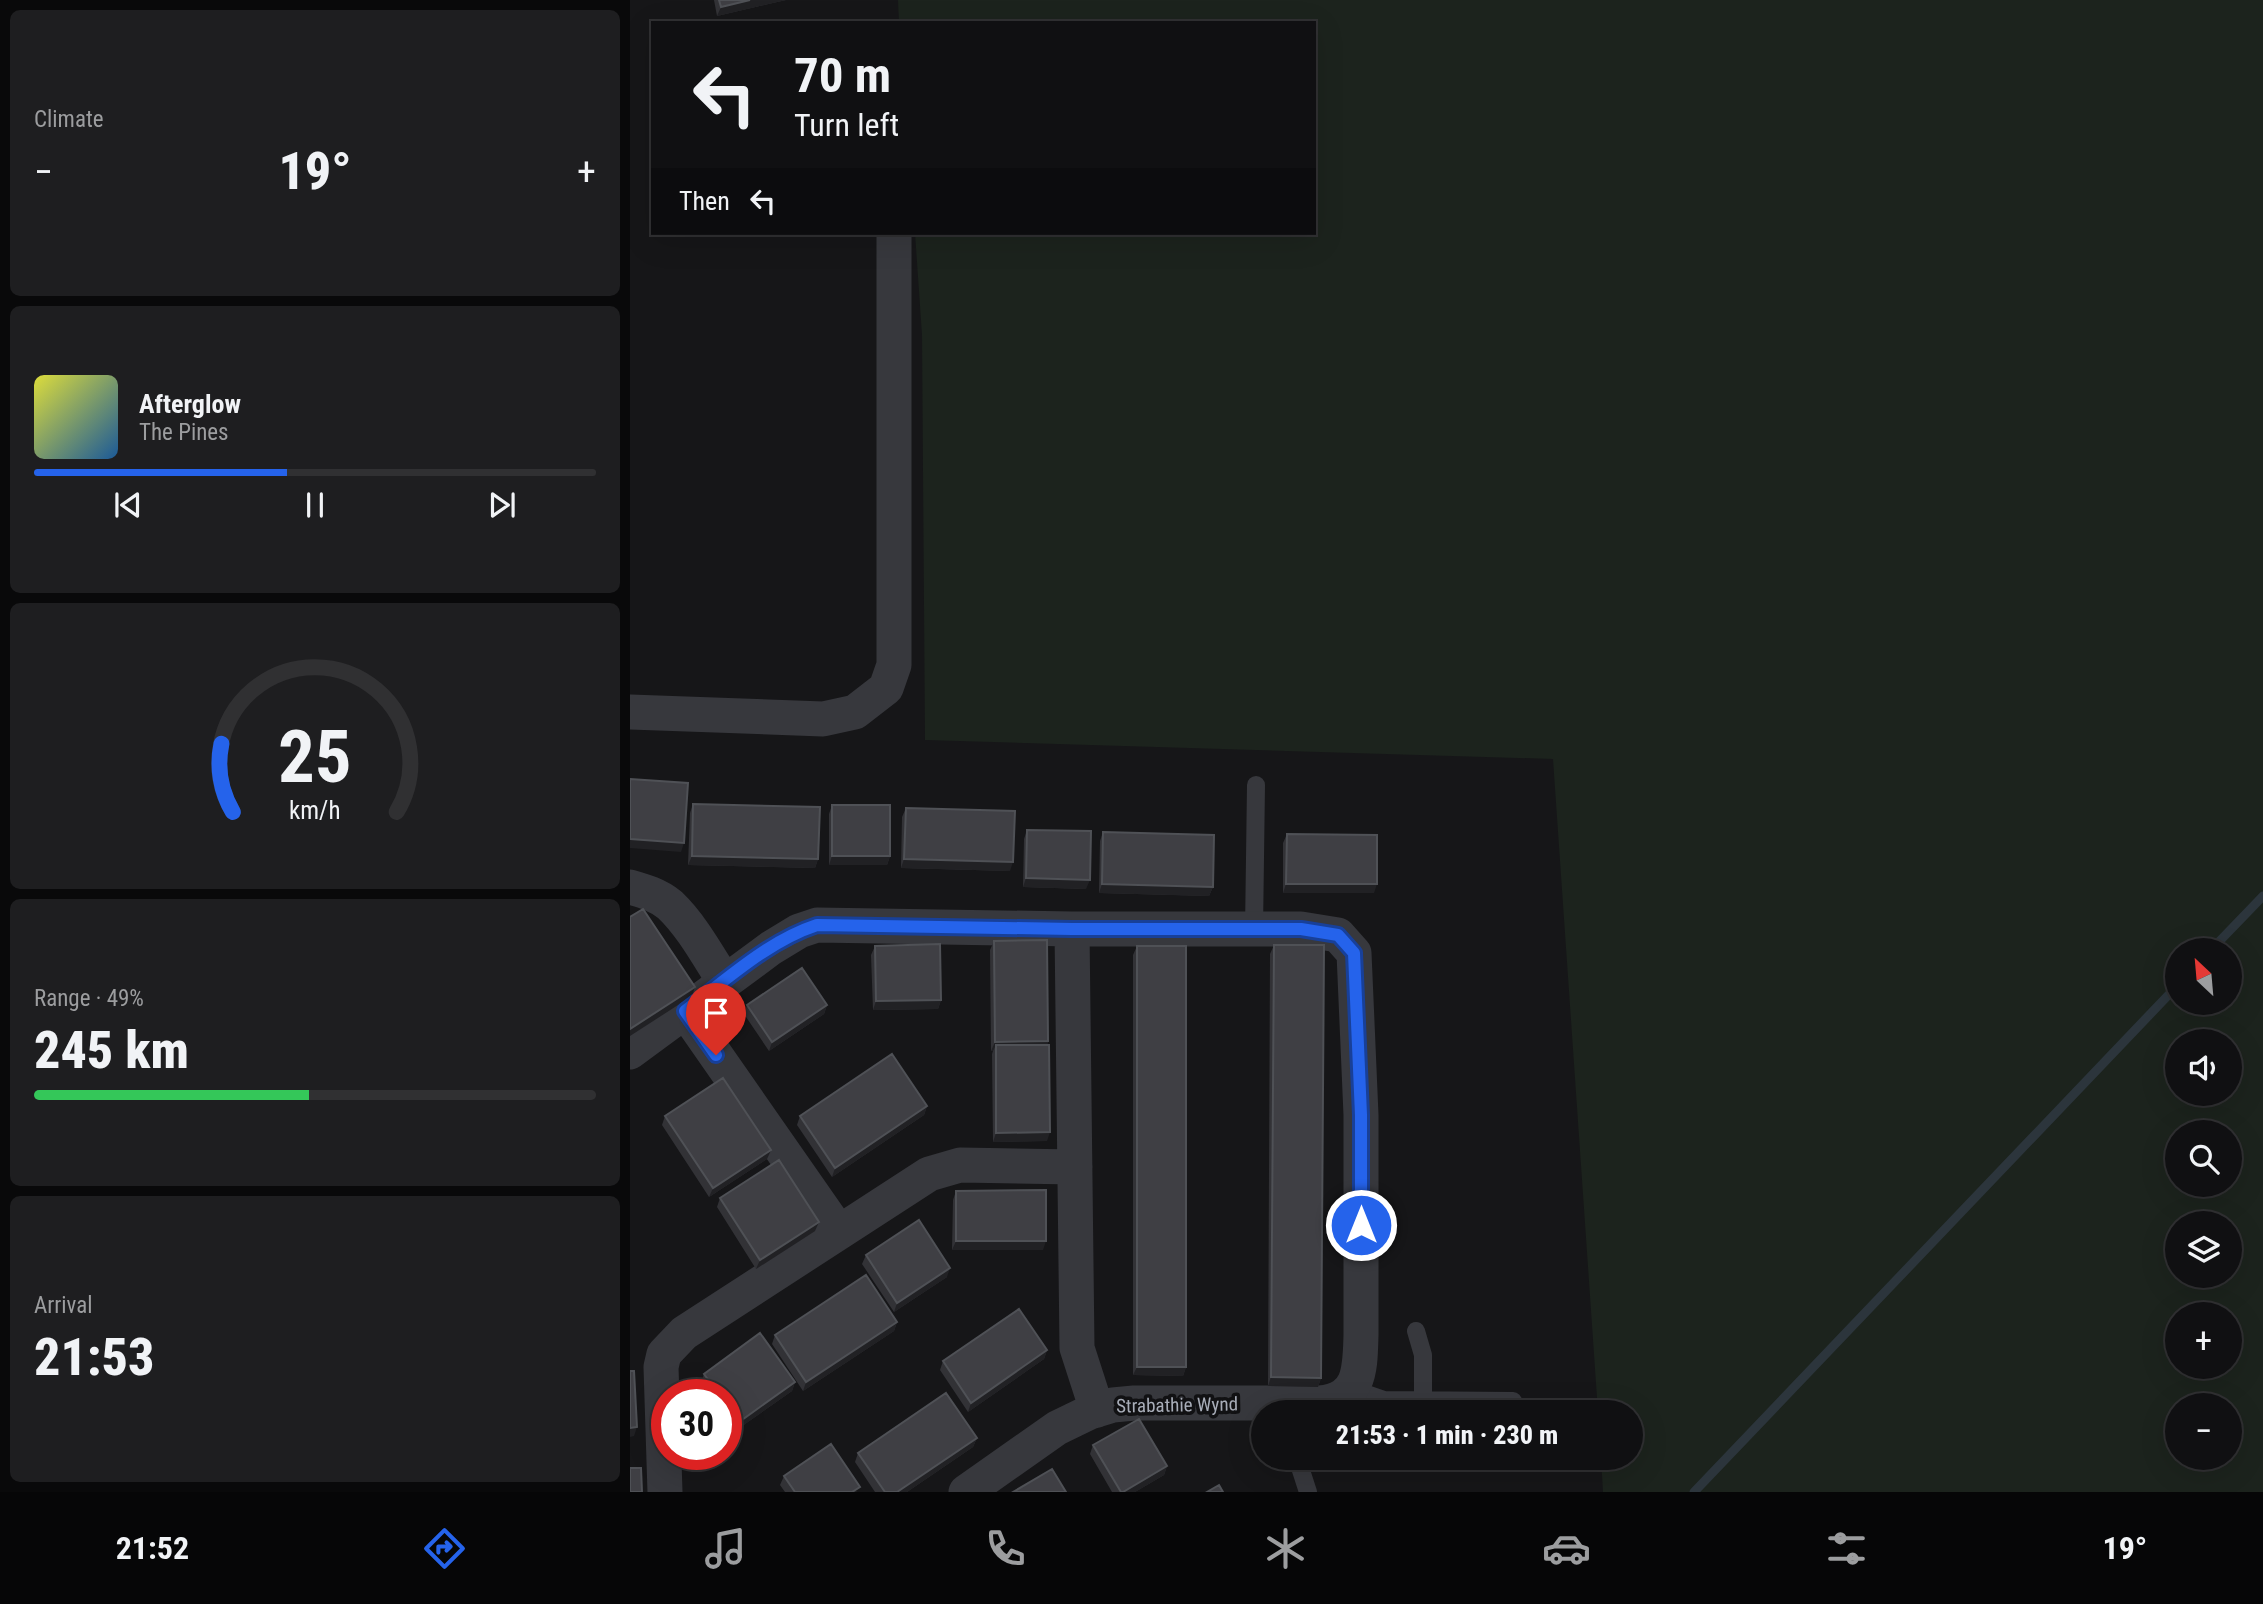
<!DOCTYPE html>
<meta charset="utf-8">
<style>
:root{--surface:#101012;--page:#1e1e20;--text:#f1f3f6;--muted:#9c9d9f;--line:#303032;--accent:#2563eb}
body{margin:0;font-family:"Roboto Condensed",sans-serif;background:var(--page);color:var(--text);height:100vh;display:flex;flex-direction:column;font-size:26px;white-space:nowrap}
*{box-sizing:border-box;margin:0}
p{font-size:23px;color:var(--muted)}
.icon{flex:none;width:38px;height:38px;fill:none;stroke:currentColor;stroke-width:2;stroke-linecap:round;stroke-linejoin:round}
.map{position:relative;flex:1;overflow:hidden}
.sheet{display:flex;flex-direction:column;gap:10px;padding:10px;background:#09090a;width:630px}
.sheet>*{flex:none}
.hud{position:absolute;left:21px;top:21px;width:665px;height:214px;border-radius:0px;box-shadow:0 7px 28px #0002,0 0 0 2px var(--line);background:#101012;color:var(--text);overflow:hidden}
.needle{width:46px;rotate:334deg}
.controls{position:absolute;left:1535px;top:938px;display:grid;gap:14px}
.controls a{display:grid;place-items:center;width:77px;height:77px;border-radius:50%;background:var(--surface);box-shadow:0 7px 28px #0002,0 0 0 2px var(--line);font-size:35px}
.speed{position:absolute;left:21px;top:1379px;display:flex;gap:14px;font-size:35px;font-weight:700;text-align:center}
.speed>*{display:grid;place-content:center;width:91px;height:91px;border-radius:50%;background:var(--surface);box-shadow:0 7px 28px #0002,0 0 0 2px var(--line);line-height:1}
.speed .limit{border:10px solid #d22;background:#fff;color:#111}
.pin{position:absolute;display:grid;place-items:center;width:60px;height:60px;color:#fff;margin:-72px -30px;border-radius:50% 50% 50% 0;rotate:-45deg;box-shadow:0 0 7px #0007}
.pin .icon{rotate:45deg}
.me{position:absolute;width:77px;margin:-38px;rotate:0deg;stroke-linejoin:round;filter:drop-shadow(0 0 5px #0008)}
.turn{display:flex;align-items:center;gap:24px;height:147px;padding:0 28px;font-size:32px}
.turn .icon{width:91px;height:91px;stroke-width:2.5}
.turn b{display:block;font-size:49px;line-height:60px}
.then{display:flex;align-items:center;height:66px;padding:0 28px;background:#0003;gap:14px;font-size:26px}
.big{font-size:52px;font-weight:800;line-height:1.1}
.sheet .card{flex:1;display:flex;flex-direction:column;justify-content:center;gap:10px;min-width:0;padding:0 24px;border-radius:10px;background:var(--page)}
.sheet .dial{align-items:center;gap:0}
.dial svg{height:182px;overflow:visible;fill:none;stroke:var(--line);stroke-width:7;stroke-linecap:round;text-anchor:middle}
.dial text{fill:var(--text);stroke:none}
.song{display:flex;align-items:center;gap:21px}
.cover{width:84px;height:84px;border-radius:10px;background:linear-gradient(135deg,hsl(60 70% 55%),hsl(210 70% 35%))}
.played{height:7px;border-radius:4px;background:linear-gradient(90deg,var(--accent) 45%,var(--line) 45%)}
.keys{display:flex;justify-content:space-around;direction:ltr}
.heat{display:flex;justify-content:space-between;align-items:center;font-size:38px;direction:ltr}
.charge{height:10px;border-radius:5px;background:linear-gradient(90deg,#34c759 49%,var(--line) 0)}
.trip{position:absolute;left:621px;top:1400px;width:392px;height:70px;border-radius:35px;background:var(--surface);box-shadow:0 7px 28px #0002,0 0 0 2px var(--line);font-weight:800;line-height:70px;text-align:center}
.tab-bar{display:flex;height:112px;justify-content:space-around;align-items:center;background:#060607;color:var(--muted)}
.tab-bar .icon{width:49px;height:49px}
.tab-bar .active{color:var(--accent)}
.tab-bar b{font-size:32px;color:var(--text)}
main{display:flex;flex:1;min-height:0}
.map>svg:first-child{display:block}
</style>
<main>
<section class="sheet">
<div class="card"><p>Climate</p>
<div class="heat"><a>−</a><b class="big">19°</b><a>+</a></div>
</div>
<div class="card">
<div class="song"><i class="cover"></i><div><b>Afterglow</b><p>The Pines</p></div></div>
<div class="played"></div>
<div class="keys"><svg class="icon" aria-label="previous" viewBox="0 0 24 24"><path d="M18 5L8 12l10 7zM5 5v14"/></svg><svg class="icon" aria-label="pause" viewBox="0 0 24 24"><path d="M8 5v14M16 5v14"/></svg><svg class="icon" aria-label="next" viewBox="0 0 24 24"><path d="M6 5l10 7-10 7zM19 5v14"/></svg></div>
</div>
<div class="card dial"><svg viewBox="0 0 100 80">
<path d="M14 69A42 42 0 1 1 86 69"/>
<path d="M14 69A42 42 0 0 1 9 39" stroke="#2563eb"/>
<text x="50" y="56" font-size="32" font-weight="700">25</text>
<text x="50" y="72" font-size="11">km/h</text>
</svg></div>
<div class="card"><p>Range · 49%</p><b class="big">245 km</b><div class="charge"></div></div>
<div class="card"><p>Arrival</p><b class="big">21:53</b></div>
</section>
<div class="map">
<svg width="1633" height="1492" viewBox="0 0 1633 1492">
<rect width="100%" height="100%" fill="#161618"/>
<path fill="#1c231d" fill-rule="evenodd" d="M268,0H1633V1492H973L971,1458H1001V1412H968L923,759L295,740L292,335L285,233H684V23H269ZM1547,950H1600V1003H1547ZM1547,1041H1600V1094H1547ZM1547,1132H1600V1185H1547ZM1547,1223H1600V1276H1547ZM1547,1314H1600V1367H1547ZM1547,1405H1600V1458H1547Z"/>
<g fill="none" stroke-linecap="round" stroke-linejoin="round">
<path stroke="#2c353c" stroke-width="9" d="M1581,950L1633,896
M1064,1492L1547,986"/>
<path stroke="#37383d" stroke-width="18" d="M624,930L626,785
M786,1331L793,1355V1399
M722,1389L754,1400L883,1401
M667,1458L678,1492"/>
<path stroke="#37383d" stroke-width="35" d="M0,712L193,719L225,712L256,688L264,665V233
M0,887C14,891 28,895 40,905C62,926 78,956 94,981
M442,929L447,1348L467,1410
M55,1011L209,1232
M0,1052L141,948L169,931L187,925L442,929H671L708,935L724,953L731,1115V1335C730,1369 731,1399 690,1403H504L483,1405L460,1412L427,1428L336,1492
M35,1492L31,1367L34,1354L54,1333L299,1174L330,1165L445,1167"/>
</g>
<path fill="#323236" d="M84,0H156L87,16Z
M63,804L188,859L185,868L58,865L60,813Z
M202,805L260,856L257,865H199V814Z
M276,808L380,871L271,868L272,817Z
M397,830L456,889L393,887L394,839Z
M473,832L583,887L579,896L469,893L470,841Z
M657,834L744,893H653V843Z
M364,941L418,1041L417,1045V1141L363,1142L362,1054L363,1051H361L360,950Z
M644,945L691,1378L688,1387L638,1386L640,954Z
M245,946L311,1000L308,1009L243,1010L241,955Z
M507,946L556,1367L553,1376L503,1375V955Z
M117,1005H197L194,1014L139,1051L114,1014Z
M297,1106L294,1115L202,1177L167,1125L170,1116Z
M35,1116L141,1150L137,1159L79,1197L32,1125Z
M326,1191L413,1250H322L323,1200Z
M90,1198L185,1231L126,1269L87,1207Z
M236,1255L317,1277L264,1312L232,1264Z
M267,1322L264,1331L173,1391L142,1344L145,1335Z
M417,1350L414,1359L338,1412L310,1370L313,1361Z
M74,1374L165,1382L162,1391L105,1431L96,1418V1395H79L71,1383Z
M347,1438L343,1447L277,1492H245L225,1462L228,1453Z
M463,1445L537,1466L534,1475L505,1492H482L460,1454Z
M154,1476L228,1492H155L150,1485Z"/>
<path fill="#212124" d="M120,0H156L87,16L91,7Z
M0,839L54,843L51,852L0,848Z
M62,856L188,859L185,868L58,865Z
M202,856H260L257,865H199Z
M274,859L383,862L380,871L271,868Z
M396,878L460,880L456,889L393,887Z
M472,884L583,887L579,896L469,893Z
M656,884H747L744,893H653Z
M65,987L62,996L0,1036V1029Z
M311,1000L308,1009L243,1010L246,1001Z
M197,1005L194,1014L139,1051L142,1042Z
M418,1041L415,1050L366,1045L363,1051H361L365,1042Z
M297,1106L294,1115L202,1177L205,1168Z
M420,1132L417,1141L363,1142L366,1133Z
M141,1150L137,1159L79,1197L83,1188Z
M189,1222L185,1231L126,1269L130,1260Z
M326,1241H416L413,1250H322Z
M320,1268L317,1277L264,1312L267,1303Z
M267,1322L264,1331L173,1391L176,1382Z
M417,1350L414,1359L338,1412L341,1403Z
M507,1367H556L553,1376L503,1375Z
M641,1377L691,1378L688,1387L638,1386Z
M165,1382L162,1391L105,1431L109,1422Z
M7,1427L4,1436L0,1437V1428Z
M347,1438L343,1447L277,1492H267Z
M537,1466L534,1475L505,1492H493Z"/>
<path fill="#3f3f44" stroke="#4f5156" stroke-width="2" d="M89,0H120L91,7Z
M0,779L58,783L54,843L0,839Z
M63,804L190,807L188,859L62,856Z
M202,805H260V856H202Z
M276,808L385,811L383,862L274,859Z
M397,830L461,831L460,880L396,878Z
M473,832L584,835L583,887L472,884Z
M657,834L747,835V884H656Z
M13,909L65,987L0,1029V917Z
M417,940L418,1041L365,1042L364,941Z
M310,944L311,1000L246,1001L245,946Z
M644,945H694L691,1378L641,1377Z
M507,946H556V1367H507Z
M172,968L197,1005L142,1042L117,1005Z
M366,1045H419L420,1132L366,1133Z
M262,1054L297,1106L205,1168L170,1116Z
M93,1078L141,1150L83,1188L35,1116Z
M149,1160L189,1222L130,1260L90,1198Z
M416,1190V1241H326V1191Z
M289,1220L320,1268L267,1303L236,1255Z
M236,1275L267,1322L176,1382L145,1335Z
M389,1309L417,1350L341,1403L313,1361Z
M130,1333L165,1382L109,1422L96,1405V1395H89L74,1374Z
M0,1371H4L7,1427L0,1428Z
M316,1393L347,1438L267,1492H255L228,1453Z
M509,1419L537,1466L493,1492H491L463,1445Z
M201,1444L230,1487L222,1492H165L154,1476Z
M0,1468H11L12,1492H0Z
M422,1469L436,1492H383Z
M589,1485L593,1492H577Z"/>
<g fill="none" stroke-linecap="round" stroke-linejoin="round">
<g stroke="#184099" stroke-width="18">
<path id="route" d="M86,1055L55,1011C96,980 138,941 187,925L442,929H671L708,935L724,953L731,1115V1225"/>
</g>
<use href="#route" stroke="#2563eb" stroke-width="12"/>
</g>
<g text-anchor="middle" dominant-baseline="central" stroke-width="7" stroke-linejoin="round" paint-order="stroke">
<g font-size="19" fill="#a8adb8" stroke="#111113">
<text transform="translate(547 1405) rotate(-1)">Strabathie Wynd</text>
</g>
</g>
</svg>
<div class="controls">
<a><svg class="needle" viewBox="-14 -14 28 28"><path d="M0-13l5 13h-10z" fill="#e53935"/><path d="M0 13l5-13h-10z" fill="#9c9d9f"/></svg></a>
<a><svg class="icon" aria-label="sound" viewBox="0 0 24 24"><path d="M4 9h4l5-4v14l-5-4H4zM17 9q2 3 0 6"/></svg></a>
<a><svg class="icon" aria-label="search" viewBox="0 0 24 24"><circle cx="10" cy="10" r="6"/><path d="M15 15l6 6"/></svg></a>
<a><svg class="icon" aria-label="layers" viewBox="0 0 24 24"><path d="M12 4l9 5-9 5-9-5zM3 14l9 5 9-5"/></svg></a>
<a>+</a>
<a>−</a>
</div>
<div class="speed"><div class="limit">30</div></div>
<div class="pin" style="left:86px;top:1055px;background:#d93025"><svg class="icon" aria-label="arrive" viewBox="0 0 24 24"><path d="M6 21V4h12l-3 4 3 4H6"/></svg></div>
<svg class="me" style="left:731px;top:1225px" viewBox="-20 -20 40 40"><circle r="17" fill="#2563eb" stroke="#fff" stroke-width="3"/><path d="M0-11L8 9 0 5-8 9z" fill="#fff"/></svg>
<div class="trip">21:53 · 1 min · 230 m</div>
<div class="hud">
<div class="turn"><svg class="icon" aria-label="left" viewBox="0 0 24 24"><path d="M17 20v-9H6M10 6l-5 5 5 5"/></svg><div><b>70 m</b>Turn left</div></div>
<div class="then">Then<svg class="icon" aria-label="left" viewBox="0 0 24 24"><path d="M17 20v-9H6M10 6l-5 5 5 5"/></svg></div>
</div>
</div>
</main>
<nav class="tab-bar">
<b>21:52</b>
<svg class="icon active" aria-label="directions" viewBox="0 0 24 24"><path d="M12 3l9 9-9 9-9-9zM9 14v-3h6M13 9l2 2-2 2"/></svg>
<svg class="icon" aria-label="music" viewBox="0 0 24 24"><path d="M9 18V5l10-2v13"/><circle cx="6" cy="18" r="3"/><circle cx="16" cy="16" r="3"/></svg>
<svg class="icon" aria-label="phone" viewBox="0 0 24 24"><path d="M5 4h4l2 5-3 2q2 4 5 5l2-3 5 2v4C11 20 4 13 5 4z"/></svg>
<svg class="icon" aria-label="climate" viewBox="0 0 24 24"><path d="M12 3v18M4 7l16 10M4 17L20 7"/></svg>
<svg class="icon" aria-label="car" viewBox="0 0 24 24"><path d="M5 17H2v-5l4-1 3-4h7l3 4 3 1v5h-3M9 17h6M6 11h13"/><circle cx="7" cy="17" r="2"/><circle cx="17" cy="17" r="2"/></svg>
<svg class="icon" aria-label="filters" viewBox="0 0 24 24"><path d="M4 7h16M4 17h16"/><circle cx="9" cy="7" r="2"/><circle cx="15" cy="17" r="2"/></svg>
<b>19°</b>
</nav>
